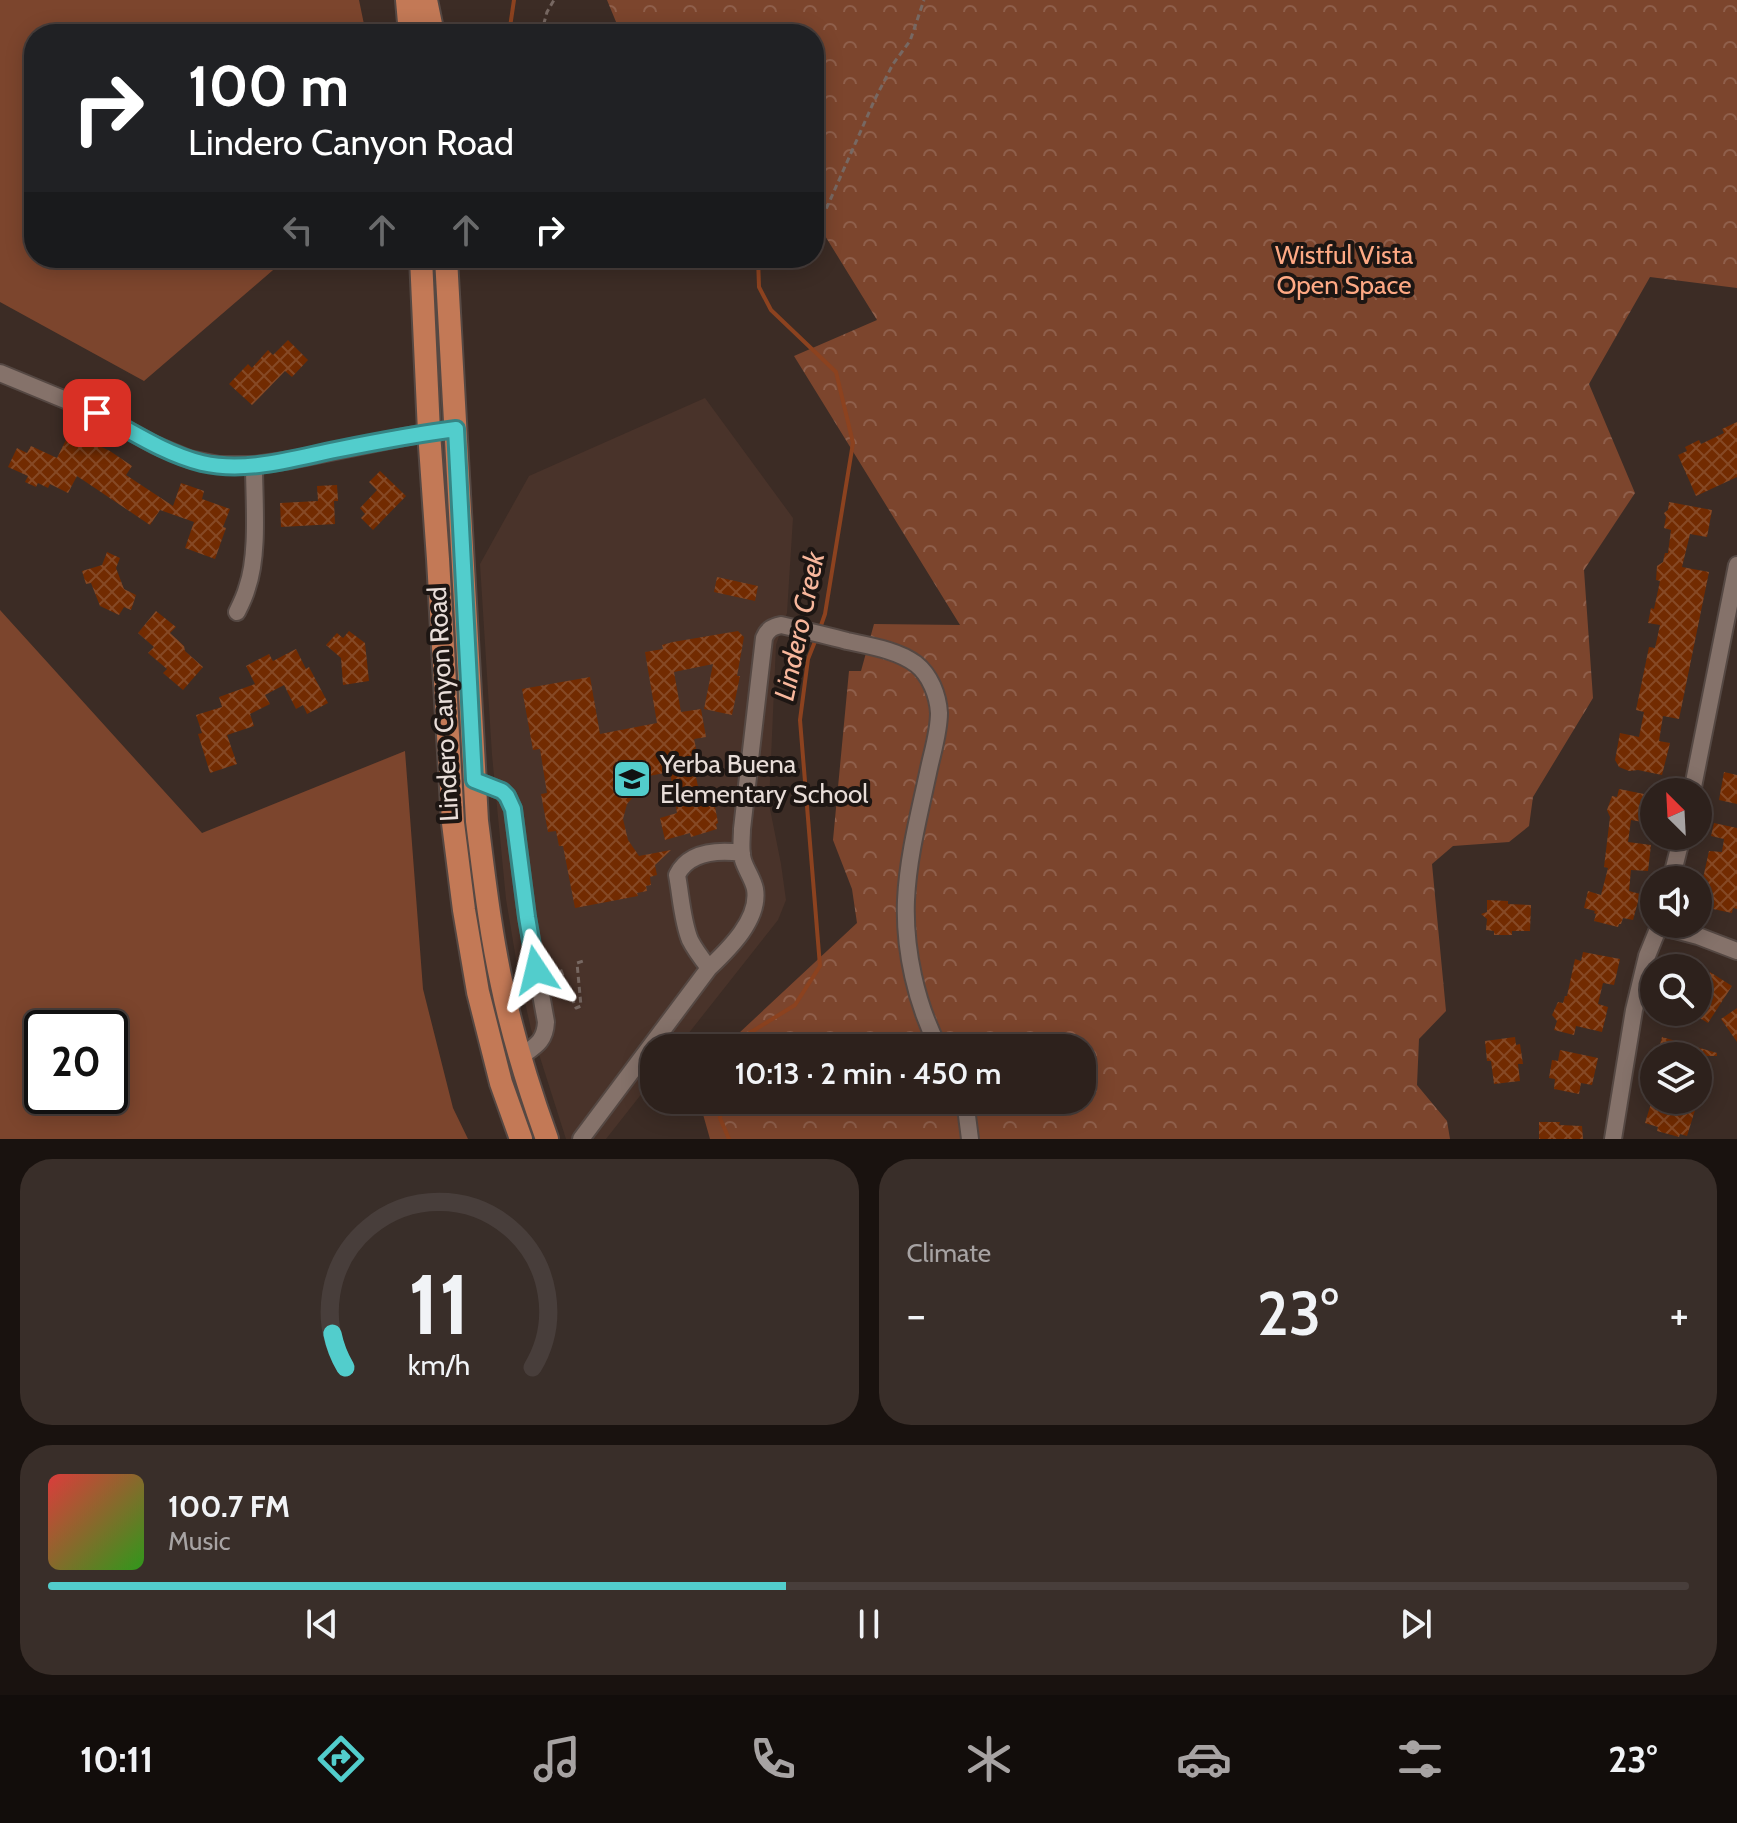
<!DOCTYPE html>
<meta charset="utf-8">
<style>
:root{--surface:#2d211c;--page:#392e29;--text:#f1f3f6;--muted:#a7a3a3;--line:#483e3b;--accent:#52cdcc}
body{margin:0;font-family:Cabin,sans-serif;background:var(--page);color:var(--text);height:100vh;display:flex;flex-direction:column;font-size:30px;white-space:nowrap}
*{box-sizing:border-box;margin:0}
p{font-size:26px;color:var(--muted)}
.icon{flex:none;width:44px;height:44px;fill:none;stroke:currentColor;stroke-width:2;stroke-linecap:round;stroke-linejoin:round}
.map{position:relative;height:1139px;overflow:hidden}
.drawer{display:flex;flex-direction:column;gap:20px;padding:20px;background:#19120f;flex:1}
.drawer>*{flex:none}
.hud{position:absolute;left:24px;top:24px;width:800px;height:244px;border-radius:32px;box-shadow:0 4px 20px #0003,0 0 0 2px var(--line);background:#202124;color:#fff;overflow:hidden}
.needle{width:52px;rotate:336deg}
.buttons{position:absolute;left:1640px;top:778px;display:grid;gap:16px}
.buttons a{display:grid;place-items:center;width:72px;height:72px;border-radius:50%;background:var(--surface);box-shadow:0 4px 20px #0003,0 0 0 2px var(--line);font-size:40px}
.speed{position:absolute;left:24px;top:1010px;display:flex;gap:16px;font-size:40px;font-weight:700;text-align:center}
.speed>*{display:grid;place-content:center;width:104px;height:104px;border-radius:50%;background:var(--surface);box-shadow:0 4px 20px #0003,0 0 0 2px var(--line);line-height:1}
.speed .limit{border:4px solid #111;border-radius:12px;background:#fff;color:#111}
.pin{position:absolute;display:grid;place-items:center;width:68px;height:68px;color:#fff;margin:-34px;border-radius:16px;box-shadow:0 4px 12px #0006}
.me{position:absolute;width:88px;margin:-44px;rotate:350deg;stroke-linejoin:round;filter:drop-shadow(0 0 6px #0008)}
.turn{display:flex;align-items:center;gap:28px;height:168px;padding:0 32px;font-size:36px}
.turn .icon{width:104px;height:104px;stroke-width:2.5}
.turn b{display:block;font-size:56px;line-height:68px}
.lanes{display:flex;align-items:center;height:76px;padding:0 32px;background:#0003;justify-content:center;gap:40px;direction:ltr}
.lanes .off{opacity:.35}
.big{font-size:60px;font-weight:600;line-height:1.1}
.drawer .widget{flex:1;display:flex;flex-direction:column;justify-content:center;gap:12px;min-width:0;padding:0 28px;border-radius:32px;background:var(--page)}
.drawer .dial{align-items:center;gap:0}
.dial svg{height:208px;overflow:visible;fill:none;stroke:var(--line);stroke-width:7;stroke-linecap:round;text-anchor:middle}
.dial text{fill:var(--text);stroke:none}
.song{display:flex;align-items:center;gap:24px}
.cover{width:96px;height:96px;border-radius:12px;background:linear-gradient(135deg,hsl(0 70% 55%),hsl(110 70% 35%))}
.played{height:8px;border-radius:4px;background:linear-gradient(90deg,var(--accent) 45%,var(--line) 45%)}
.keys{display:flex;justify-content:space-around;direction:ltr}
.heat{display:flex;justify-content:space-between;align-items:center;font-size:44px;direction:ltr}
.drawer .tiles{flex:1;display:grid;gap:20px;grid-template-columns:1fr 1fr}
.widget:last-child{grid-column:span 2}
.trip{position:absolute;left:640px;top:1034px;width:456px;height:80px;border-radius:32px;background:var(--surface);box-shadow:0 4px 20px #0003,0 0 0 2px var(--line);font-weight:600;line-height:80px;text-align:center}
.menu{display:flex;height:128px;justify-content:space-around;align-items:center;background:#120d0b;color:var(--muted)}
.menu .icon{width:56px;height:56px}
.menu .on{color:var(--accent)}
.menu b{font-size:36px;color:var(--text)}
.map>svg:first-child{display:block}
</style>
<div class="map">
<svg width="1737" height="1139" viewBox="0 0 1737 1139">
<defs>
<pattern id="park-crowns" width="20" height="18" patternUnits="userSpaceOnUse" patternTransform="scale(2)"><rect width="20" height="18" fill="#7c452d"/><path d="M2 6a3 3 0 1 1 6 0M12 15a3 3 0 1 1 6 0" fill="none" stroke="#8f5f4b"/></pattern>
<pattern id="building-cross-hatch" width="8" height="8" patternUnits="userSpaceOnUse" patternTransform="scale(2)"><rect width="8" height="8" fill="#722b01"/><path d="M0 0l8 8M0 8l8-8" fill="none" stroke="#864925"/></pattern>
</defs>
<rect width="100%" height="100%" fill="#3c2c25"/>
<path fill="#49332a" d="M705,398L793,518L787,613L776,645L769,804L781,864L786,900L778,920L677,1048H654V1078L606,1139H566L531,1029L518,971L506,899L492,755L480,564L529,476Z"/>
<path fill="#7c452d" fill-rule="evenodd" d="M0,0H359L366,34H34V258H287L144,381L0,302Z
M0,610L202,833L405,751L423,989L453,1108L468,1139H0ZM42,1028H110V1096H42Z"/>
<path fill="url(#park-crowns)" d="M607,0H1737V288L1650,277L1589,384L1635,493L1584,570L1593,698L1533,797L1529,826L1509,842L1453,846L1432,864L1446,1011L1419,1039L1417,1085L1447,1121L1450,1139H710L699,1100H1082V1048H723L857,923L852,889L833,840L849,671H861L874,624L960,625L794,356L877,320L814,218V34H621Z"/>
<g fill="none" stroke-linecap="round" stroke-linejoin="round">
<path stroke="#8c421f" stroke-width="4" d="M509,34L514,0
M758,258L759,287L771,310L836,372L853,443L825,614L819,631
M740,1048L748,1034L795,1005L820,966L800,720L808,659L816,639
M721,1100L720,1118L729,1139"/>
</g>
<path fill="url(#building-cross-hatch)" d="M288,340L308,360L292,377L285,371L252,405L229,384L248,364L252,368L268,350L273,355Z
M1737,422V477L1696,496L1678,455L1687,451L1685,447L1699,440L1701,444L1724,433L1722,429Z
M70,432L110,451L132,466L126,475L173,506L181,483L204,491L202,499L230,509L223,527L226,528L215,559L185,548L194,522L160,510L150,525L77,476L68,493L50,484L48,488L38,483L36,487L25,482L28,476L8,467L17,448L27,453L31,446L57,458Z
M380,471L406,496L373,530L361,518L365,514L360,508L377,490L369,482Z
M337,485L338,501H334L335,524L281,527L280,503L318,501L317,486Z
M1669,502L1712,510L1707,537L1690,534L1682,567L1709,572L1679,719L1663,716L1659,741L1670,743L1662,775L1638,770L1629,771L1619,767L1615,760L1620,733L1639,737L1644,712L1636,710L1649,647L1655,648L1660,625L1648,623L1651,608L1654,609L1660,581L1656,580L1657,566L1663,562L1665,553H1668L1671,530L1664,528L1666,517L1664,513L1668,510Z
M107,552L120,558L116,568L124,589L136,595L131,610L124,607L119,615L100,606L91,583L86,584L82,571L102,565Z
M717,577L758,586L755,601L714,592Z
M156,611L176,627L170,633L184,646L185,651L203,667L183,690L163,673L167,669L148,653L154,647L138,633Z
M349,631L365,643L369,681L343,685L341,658L326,645L337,633L343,638Z
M738,631L744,637L737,676H740L732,715L704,709L713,664L674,672L681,712L701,709L706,737L694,739L700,767L694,768L699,791L707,790L709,795H711L714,801L718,823L716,824L717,829L691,837L690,833L665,840L660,818L677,813L670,772L633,779L650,791L634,796L627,804L623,819L628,840L639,856L671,850L655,865L657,875L650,877L651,885L646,886L647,891L637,893L638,896L575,908L563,846H559L556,831L548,832L541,794L547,793L540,749L533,750L522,689L590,677L600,734L657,723L645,652L663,649L662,645L673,642Z
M296,649L306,669L309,667L328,703L307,714L303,705L296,709L284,685L265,695L270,704L250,714L254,726L227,735L237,764L210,773L198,734L202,733L196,715L222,707L219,697L255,684L246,666L269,654L273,661Z
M1724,772L1737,775V804L1719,800Z
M1619,789L1654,796V824L1631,820L1628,842L1651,845L1648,871L1631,870L1629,891L1640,894L1633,920L1623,918L1621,924H1619L1618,927L1594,921L1596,914L1594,913L1595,911L1584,908L1588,891L1601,895L1608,868L1604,867L1610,817L1607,810L1612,796L1617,797Z
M1714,823L1737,828V909L1733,908L1732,913L1713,909L1714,904L1698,901L1709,851L1722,852L1724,839L1711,836Z
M1487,900L1508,901V904L1531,905L1530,931H1512V935H1494V931L1486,930L1487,919L1481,914L1487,912Z
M1583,952L1620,959L1614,985L1603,983L1598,1004L1608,1007L1602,1032L1576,1026L1574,1035L1554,1030L1557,1021L1552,1015L1558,1002L1563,1003L1565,996H1567L1575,959L1581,961Z
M1710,972L1732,986L1708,1023L1698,1017V990Z
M1737,1008V1042L1721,1019Z
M1515,1037L1516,1045L1520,1044L1523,1064H1518L1520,1081L1494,1084L1491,1061H1487L1485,1041Z
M1662,1037L1717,1053V1056H1657Z
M1560,1050L1598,1058L1592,1085L1581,1083L1579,1094L1554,1089L1555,1079L1549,1078L1552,1060L1558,1061Z
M1653,1097L1654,1100H1663L1675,1103V1101L1696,1107L1687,1136L1680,1134L1679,1137L1657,1131L1658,1127L1645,1123Z
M1539,1122H1560L1559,1125L1582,1126L1583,1139H1539Z"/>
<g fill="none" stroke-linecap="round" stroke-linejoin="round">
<g stroke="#554843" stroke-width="20">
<path id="minor" d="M0,373L97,413L155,445L189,459L219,465H254L291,460L429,432L456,429
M237,612C241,604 245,596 247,588C259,554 254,501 254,465
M474,780L502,791L507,796L513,809L527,917L546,1022C545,1042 535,1046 520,1057
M1692,792L1737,565
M1671,880L1682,836
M1660,926L1698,936L1737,951
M709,968C702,959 695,950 690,940C682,920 681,896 677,875C689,851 718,850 742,853
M965,1100L970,1139
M581,1139L709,968C729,949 760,919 755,889C753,879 746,870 743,860C740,850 742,839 742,829L764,638C768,629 772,627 781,625C803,630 825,635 847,641C870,646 897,650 916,664C930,675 938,695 939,713C939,733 932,753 928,773C919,815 908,857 906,900C904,949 916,1004 939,1048
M1613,1139L1634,1010L1647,956L1660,924"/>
</g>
<g stroke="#554843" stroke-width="26">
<path id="major" d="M407,0L410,34
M426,0L433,34
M421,258L429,432L438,559L453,823L464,910L478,992L501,1083L521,1139
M446,258L477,821C484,876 490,931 502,985C513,1038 529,1089 547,1139"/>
</g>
<path stroke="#776862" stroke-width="3" stroke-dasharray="6 4" stroke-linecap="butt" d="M541,34L547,12L554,0
M814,224L823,216L875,99L893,64L910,41L924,0
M552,970L560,968L576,1008L581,1006L577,963L583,961"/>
<use href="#minor" stroke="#85726a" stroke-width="16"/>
<use href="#major" stroke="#c37956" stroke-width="22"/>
</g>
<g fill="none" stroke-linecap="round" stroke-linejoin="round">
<g stroke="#358585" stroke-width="20">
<path id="route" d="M97,413C131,431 165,454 202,463C246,473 292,459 335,450C375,442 415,434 456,429L474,780L502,791L507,796L513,809L527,917L536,970"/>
</g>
<use href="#route" stroke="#52cdcc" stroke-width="14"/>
</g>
<defs>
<g id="school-square" transform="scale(2)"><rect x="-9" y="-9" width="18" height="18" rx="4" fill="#52cdcc" stroke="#1d1613"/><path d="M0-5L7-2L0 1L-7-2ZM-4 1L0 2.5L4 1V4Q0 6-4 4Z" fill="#111"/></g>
</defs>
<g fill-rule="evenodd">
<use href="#school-square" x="632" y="779"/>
</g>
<g text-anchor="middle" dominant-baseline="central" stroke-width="8" stroke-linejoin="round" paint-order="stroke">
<g font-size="26" fill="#fea984" stroke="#1d1613">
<text x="1344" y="255">Wistful Vista<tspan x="1344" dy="30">Open Space</tspan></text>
</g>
<g font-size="26" fill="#e8ddd8" stroke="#1d1613">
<text transform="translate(443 704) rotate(-93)">Lindero Canyon Road</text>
</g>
<g font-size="26" fill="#e8ddd8" stroke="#1d1613" text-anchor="start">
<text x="660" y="764">Yerba Buena<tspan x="660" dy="30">Elementary School</tspan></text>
</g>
<g font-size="28" font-style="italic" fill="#f8b79c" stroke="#1d1613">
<text transform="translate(799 626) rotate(-78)">Lindero Creek</text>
</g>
</g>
</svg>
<div class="buttons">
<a><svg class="needle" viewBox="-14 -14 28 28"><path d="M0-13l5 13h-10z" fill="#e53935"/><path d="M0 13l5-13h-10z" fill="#a7a3a3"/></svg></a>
<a><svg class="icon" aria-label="sound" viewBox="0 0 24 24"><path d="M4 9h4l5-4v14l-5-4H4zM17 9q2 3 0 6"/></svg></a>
<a><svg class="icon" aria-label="search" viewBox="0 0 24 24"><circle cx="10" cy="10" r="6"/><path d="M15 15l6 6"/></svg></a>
<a><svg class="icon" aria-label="layers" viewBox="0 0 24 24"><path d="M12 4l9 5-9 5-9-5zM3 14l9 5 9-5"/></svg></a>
</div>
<div class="speed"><div class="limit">20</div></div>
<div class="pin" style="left:97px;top:413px;background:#d93025"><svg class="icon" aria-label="arrive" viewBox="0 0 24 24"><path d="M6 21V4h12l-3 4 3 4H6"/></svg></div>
<svg class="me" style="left:536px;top:970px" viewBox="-20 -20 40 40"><path d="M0-17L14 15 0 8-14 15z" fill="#52cdcc" stroke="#fff" stroke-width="4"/></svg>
<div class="trip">10:13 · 2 min · 450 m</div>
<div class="hud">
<div class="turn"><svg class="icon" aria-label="right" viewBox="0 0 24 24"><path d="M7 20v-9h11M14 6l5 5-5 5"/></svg><div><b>100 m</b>Lindero Canyon Road</div></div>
<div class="lanes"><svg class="icon off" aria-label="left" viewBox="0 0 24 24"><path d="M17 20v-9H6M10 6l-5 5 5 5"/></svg><svg class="icon off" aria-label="ahead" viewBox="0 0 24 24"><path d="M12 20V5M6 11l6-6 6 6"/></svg><svg class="icon off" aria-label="ahead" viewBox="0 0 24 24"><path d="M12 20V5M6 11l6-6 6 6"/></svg><svg class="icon" aria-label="right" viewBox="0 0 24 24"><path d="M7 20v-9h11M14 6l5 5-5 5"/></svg></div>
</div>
</div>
<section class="drawer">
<div class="tiles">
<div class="widget dial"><svg viewBox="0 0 100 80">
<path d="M14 69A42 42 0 1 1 86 69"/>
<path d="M14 69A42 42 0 0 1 9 56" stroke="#52cdcc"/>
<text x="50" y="56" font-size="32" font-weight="700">11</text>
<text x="50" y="72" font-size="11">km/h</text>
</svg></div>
<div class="widget"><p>Climate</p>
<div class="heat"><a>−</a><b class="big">23°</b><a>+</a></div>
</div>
<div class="widget">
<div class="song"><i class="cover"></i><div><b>100.7 FM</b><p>Music</p></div></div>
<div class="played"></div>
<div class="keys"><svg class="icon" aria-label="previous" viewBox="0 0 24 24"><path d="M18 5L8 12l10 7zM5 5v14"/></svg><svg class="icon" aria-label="pause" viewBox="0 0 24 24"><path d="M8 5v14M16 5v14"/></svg><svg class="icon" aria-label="next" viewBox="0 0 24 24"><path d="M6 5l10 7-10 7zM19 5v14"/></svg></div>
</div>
</div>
</section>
<nav class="menu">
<b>10:11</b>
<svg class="icon on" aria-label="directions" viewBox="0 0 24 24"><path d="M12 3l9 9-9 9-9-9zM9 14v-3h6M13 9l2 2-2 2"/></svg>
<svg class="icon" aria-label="music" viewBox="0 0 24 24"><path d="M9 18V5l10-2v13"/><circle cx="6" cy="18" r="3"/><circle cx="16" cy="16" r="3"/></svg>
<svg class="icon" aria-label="phone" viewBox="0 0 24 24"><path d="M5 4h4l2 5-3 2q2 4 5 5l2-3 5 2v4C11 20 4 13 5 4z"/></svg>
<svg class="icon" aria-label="climate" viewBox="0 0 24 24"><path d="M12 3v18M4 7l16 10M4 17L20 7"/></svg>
<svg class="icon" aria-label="car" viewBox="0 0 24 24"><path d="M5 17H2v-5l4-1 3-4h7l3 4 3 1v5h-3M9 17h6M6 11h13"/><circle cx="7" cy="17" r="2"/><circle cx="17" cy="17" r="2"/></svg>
<svg class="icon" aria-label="filters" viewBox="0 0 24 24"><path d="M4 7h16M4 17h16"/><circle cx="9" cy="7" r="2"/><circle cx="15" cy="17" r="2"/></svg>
<b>23°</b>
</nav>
